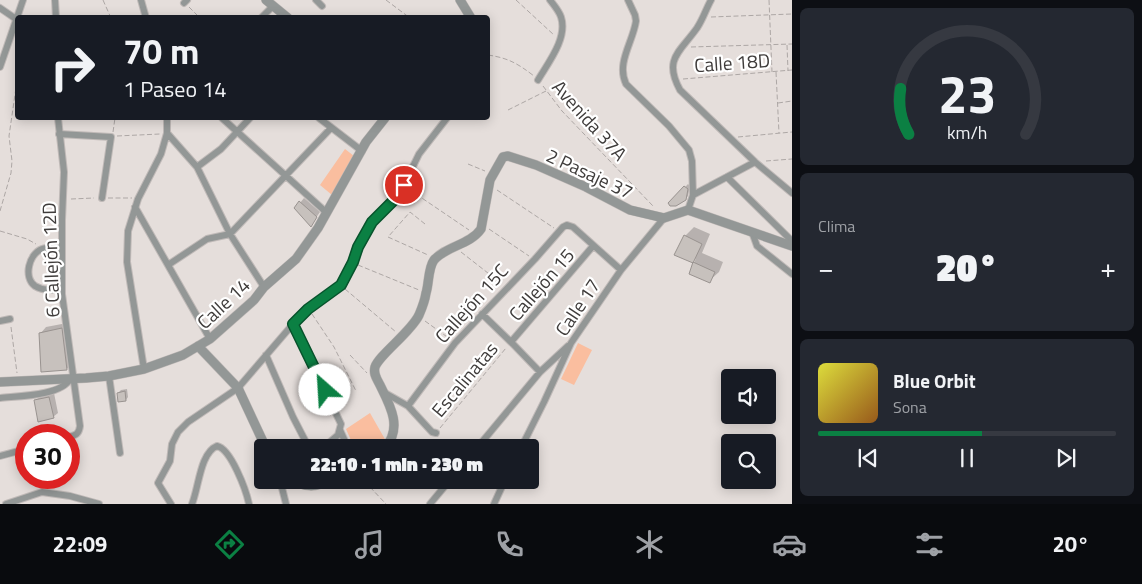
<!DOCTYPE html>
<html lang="es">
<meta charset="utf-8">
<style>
:root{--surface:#171b24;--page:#242831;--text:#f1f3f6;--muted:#9ea1a6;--line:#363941;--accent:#0b8043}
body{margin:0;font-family:"Titillium Web",sans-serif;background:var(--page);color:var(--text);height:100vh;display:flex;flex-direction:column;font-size:19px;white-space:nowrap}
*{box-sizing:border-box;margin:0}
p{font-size:16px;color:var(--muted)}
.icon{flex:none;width:28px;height:28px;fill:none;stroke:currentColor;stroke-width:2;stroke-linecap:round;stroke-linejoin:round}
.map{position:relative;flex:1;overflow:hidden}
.drawer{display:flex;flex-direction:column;gap:8px;padding:8px;background:#0d0f14;width:350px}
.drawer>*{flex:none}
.guide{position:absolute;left:15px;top:15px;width:475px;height:105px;border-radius:5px;box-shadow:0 2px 12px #0003;background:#171b24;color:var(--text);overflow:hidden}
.buttons{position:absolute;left:721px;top:369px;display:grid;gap:10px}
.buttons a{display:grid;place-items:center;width:55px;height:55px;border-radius:5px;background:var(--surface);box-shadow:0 2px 12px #0003;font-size:25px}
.speed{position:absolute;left:15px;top:424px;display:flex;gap:10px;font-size:25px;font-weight:700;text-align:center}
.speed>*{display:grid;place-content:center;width:65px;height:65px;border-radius:50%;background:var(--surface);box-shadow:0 2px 12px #0003;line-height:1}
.speed .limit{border:8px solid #d22;background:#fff;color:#111}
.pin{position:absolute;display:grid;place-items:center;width:42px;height:42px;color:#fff;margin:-21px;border:2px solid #fff;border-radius:50%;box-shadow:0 1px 5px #0007}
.me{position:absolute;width:55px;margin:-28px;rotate:334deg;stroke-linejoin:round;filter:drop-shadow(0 0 4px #0008)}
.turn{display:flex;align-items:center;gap:18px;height:105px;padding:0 25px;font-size:22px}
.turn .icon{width:65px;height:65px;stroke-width:2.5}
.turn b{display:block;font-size:35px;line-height:42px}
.big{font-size:38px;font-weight:800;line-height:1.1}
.drawer .card{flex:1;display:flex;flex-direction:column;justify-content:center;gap:8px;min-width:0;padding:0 18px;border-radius:8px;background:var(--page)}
.drawer .dial{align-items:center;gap:0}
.dial svg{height:130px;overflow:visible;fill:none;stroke:var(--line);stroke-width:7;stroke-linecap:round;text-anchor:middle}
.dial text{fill:var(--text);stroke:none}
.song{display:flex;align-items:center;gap:15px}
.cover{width:60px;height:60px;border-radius:8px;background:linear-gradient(135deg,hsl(60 70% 55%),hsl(30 70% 35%))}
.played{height:5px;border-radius:2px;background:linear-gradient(90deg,var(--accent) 55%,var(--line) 55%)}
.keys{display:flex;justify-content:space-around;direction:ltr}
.heat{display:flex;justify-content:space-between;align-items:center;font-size:28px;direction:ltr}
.trip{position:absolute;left:254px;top:439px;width:285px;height:50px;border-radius:5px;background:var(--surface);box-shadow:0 2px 12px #0003;font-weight:800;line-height:50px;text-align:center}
.tab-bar{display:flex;height:80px;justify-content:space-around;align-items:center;background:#090b0e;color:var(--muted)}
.tab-bar .icon{width:35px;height:35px}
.tab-bar .active{color:var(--accent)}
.tab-bar b{font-size:22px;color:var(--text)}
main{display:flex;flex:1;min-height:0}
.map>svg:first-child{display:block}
</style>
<main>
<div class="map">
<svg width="792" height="504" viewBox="0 0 792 504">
<rect width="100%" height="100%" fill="#e5dedb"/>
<path fill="#fabe9f" d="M345,149L354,156L332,195L320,185Z
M578,343L592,350L574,385L561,379Z
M370,413L386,441L372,447H354L346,429Z"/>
<path fill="#0003" d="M688,184L690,186L688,196L685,199L670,203Z
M304,198L320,212L311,225L296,208Z
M694,227L710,234L702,253L723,262L719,272L709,281L690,273L696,258L693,262L685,236Z
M67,323L73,362L67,369L40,334L46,327Z
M127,389L128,397L126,400L118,393L121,390Z
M54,393L58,413L53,417L35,401L40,396Z"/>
<path fill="#c7c1bd" stroke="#999390" d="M684,186L688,189L686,200L676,206H670L668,203Z
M299,201L317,217L311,227L294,208Z
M684,235L702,244L693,263L674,255Z
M693,262L715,272L710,283L689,274Z
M62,328L67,370L41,372L39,333Z
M125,391L126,401L118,402L117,393Z
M49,397L54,418L38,422L34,400Z"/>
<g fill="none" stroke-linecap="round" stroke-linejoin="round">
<g stroke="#c0bab8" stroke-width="8">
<path id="minor" d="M55,0L56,18
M141,0L146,18
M316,0L322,6
M628,0L635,15L636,21C633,42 616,63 626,84L669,126L689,150L692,161L693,195L688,210
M711,0C706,9 703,19 697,28C680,52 663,59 680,90L755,162L792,193
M184,3L187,0
M0,8L16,19
M261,18L273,6
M0,67L23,0
M538,80C548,63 568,38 561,17C559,11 554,5 550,0
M58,118L64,172L62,220V294L80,426C79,434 76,435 69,437
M222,118L327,213
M250,118L221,149L197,167L230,234L264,287
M319,118L362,151
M167,133L197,167
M59,134L111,137L102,198
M727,177L792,241
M693,195L755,162
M135,207L210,339
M752,232L757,246L792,274
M62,248C56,248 48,247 42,249C29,254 23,277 35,286C43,291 53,290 62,289
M168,265L207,239L230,234L331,128
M482,314L513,344L540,372
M0,321L10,319
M293,324L341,424L338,435L323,448
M511,342L593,246
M266,355L293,417L309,448
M144,369L127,262L128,231L138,199L161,154L167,133V118
M109,376L120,453
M385,393L408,406L432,432L436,433
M0,398C17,396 61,396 70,379
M408,406L455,343L535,259L563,227L567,225L573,227L621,270
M340,430L348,448
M477,448L540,372L568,346
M521,448L544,402L571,343L621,270L664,218
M0,456L26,449
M280,480L286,504
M6,504L42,492L70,496L99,504
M171,504L158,483L170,461L172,444L178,432L188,422L238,388L293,324L308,309L341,285L353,262L358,247L372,222L399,195L419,154L447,118
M192,504C199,487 200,453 217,446C231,449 246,490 249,504
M430,504L450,480
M494,504L505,480"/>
</g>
<g stroke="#c0bab8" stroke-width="10">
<path id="tertiary" d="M266,0L288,18
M460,0L471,18
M198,346L238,388L266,448
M0,382L86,378L109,376L144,369L183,355L210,339L254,300L264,287L296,259L318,228L366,142L385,118
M385,448C403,428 390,405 380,385C377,379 373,374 375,367C379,355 411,332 419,315C422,308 425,300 426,293C429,284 428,268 434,260C446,246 470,245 481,229L490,180L503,157L508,156L536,165L586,187L630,210L664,218L688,210L792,246
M290,480C304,486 315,489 328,480"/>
</g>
<path stroke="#ada7a5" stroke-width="1" stroke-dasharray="5 2.5" stroke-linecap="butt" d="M103,0L111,18
M386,0L410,18
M516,0L554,35
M769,0L772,72
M189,7L200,18
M711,17L792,14
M787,45L788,71
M691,47L792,44
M488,55C508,58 517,63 534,76
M776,72L779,133
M683,79L792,70
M543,86L562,111L653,206
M778,103L792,101
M508,110L546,91
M113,132L115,118
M117,136L160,134
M738,137L792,132
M766,161L792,159
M468,164L485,171
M410,190L469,230
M497,190L554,228
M108,198H132
M71,199L94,198
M0,211L11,173L12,161L9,136L18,74
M425,224L410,212L388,237L428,255
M489,229L529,256
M0,231L27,239L36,244
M461,252L502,284
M358,265L419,290
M345,289L396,332
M312,314L334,347L356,391
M425,321L450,339
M11,327L17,373
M350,355L367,373
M440,428L506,348
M368,480L369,486L386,504"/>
<use href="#minor" stroke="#939796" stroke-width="6"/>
<use href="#tertiary" stroke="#939796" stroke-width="9"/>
</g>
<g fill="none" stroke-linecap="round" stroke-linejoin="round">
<g stroke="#07532c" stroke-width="12">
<path id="route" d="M325,390L293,324L308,309L341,285L353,262L358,247L372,222L399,195L404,185"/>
</g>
<use href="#route" stroke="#0b8043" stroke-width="9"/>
</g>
<g text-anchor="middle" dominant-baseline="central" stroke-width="4.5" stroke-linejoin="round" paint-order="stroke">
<g font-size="19" fill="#3f3c3b" stroke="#fff">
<text transform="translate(732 62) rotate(-4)">Calle 18D</text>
<text transform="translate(590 120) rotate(48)">Avenida 37A</text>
<text transform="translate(590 173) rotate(25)">2 Pasaje 37</text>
<text transform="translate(50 260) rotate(-92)">6 Callejón 12D</text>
<text transform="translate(541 284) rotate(-49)">Callejón 15</text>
<text transform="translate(223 303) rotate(-43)">Calle 14</text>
<text transform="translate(471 303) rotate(-48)">Callejón 15C</text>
<text transform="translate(577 307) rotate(-56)">Calle 17</text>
<text transform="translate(464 379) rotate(-50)">Escalinatas</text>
</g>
</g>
</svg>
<div class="buttons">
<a><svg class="icon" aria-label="sound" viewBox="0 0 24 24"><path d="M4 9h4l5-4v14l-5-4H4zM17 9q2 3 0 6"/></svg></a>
<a><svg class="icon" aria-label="search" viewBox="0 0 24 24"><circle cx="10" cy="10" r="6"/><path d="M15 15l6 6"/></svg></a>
</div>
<div class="speed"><div class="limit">30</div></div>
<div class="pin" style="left:404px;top:185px;background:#d93025"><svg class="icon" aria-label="arrive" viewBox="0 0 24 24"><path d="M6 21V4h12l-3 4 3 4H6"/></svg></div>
<svg class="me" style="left:325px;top:390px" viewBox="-20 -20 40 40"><circle r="19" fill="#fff"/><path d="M0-13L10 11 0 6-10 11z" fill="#0b8043"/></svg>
<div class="trip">22:10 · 1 min · 230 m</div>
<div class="guide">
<div class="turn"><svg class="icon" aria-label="right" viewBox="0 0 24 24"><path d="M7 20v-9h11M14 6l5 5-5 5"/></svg><div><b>70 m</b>1 Paseo 14</div></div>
</div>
</div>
<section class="drawer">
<div class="card dial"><svg viewBox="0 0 100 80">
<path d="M14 69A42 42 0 1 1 86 69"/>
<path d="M14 69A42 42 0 0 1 9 41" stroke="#0b8043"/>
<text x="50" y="56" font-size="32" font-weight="700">23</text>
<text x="50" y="72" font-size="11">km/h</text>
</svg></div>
<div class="card"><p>Clima</p>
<div class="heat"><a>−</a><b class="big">20°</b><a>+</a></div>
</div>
<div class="card">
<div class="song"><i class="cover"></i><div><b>Blue Orbit</b><p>Sona</p></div></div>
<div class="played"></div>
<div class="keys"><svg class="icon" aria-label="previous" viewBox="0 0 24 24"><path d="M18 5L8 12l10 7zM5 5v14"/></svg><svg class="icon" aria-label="pause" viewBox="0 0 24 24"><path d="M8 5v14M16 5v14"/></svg><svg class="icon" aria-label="next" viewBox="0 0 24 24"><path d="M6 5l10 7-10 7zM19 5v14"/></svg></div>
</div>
</section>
</main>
<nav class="tab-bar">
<b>22:09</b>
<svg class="icon active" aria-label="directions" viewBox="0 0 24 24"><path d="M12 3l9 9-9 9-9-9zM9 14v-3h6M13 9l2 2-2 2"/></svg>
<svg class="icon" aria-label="music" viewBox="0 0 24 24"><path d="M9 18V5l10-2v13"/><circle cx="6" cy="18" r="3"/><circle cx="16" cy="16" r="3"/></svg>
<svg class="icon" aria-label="phone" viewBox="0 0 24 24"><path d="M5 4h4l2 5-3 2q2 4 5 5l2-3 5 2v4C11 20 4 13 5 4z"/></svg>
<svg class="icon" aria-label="climate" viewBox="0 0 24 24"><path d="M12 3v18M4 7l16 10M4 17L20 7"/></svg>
<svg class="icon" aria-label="car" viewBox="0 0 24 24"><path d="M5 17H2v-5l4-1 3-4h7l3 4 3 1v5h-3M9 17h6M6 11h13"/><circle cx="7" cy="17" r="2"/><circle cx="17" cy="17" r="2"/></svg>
<svg class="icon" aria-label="filters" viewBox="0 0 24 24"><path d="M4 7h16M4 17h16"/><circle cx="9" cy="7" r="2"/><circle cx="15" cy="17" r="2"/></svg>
<b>20°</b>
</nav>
